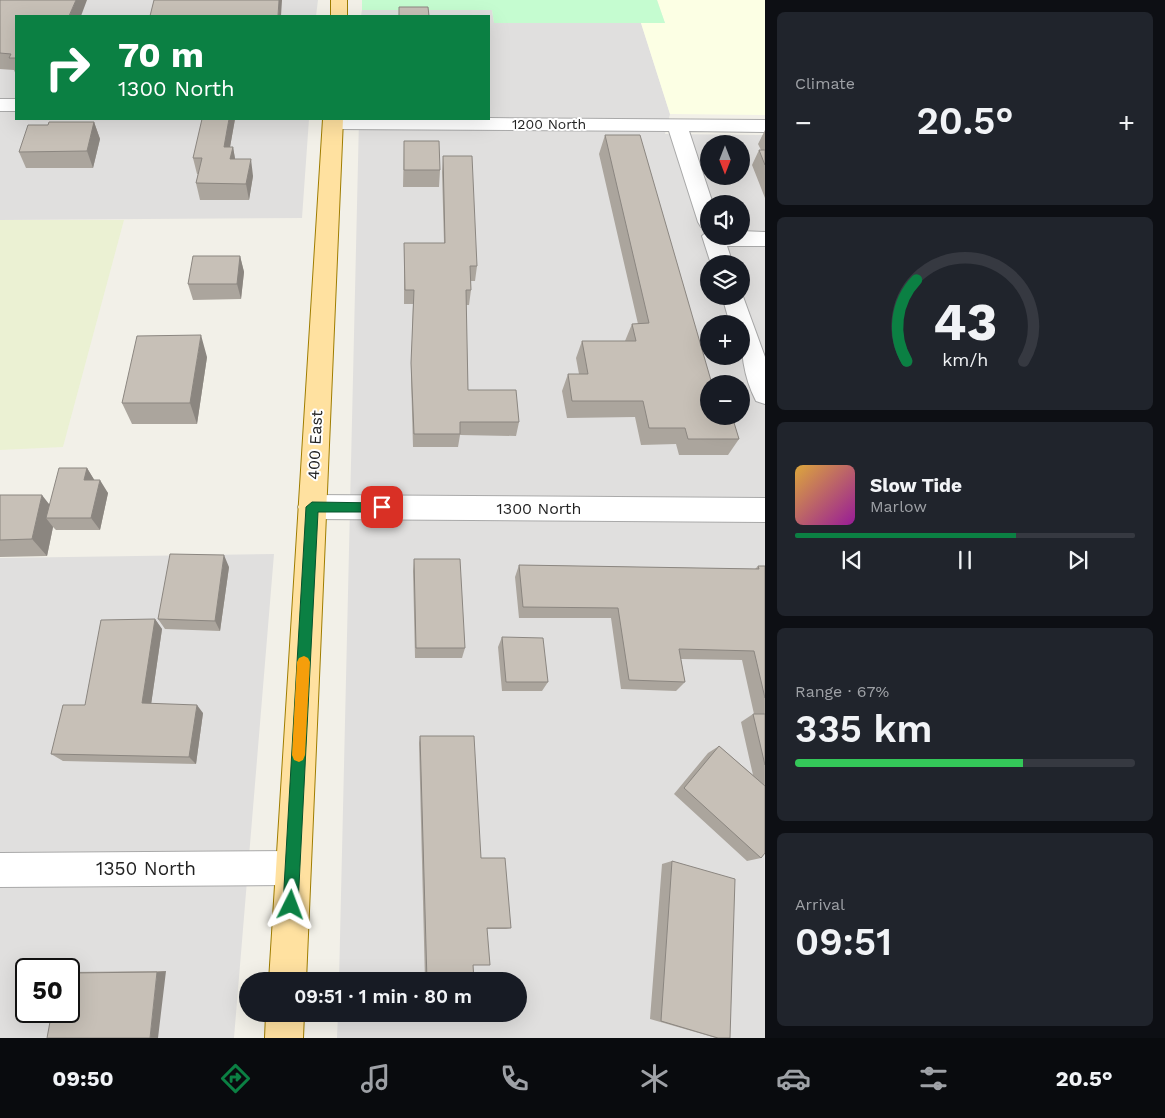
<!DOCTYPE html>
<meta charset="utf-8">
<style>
:root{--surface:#171b24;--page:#20242c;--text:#f1f3f6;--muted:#9ea1a6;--line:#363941;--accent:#0b8043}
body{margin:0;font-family:"Work Sans",sans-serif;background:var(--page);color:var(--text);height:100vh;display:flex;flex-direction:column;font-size:19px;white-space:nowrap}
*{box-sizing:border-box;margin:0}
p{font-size:16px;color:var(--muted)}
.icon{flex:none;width:28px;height:28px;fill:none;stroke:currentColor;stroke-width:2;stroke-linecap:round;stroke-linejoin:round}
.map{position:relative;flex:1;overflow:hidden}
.panel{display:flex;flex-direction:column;gap:12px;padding:12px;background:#0d0f14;width:400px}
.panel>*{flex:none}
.guide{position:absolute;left:15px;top:15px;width:475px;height:105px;border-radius:0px;box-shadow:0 5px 20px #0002;background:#0b8043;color:#fff;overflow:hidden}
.needle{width:32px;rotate:180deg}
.tools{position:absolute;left:700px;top:135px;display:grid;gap:10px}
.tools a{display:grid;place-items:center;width:50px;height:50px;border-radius:50%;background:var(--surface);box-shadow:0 5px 20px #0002;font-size:25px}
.speed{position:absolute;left:15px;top:958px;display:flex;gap:10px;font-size:25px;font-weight:700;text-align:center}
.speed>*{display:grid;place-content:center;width:65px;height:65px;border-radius:50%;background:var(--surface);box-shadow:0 5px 20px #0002;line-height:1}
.speed .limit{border:2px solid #111;border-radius:8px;background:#fff;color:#111}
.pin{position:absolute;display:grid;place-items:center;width:42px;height:42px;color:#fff;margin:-21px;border-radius:10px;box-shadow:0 2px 8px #0006}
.me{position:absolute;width:55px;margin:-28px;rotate:3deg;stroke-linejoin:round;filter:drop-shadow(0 0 4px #0008)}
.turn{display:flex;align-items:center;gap:18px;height:105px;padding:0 20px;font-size:22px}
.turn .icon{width:65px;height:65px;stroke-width:2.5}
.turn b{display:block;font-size:35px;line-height:42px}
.big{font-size:38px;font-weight:600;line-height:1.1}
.panel .tile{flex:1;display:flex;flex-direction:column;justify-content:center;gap:8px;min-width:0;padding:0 18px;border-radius:8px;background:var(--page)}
.panel .dial{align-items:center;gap:0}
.dial svg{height:130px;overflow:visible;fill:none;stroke:var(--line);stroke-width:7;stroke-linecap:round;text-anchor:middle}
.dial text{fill:var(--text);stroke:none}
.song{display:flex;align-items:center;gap:15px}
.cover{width:60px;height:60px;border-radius:8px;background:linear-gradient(135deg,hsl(40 70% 55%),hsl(300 70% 35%))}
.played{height:5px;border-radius:2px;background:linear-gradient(90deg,var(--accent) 65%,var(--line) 65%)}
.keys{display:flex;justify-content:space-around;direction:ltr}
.heat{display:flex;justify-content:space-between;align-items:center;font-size:28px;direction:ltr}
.charge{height:8px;border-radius:4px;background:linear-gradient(90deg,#34c759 67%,var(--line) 0)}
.trip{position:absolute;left:239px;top:972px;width:288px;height:50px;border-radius:25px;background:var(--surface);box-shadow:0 5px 20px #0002;font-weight:600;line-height:50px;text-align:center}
.tab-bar{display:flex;height:80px;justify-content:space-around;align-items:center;background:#090b0e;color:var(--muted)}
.tab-bar .icon{width:35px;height:35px}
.tab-bar .selected{color:var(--accent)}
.tab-bar b{font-size:22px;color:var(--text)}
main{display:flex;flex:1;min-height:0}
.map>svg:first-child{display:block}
</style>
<main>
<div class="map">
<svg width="765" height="1038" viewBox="0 0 765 1038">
<rect width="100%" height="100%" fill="#f2f0e8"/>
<path fill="#e0dfde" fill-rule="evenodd" d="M0,0H318L316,16H16V119H309L302,218L0,220Z
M362,10H492L494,23H641L670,114L665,134L765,135V1038H337L338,1014H518V981H339L359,119H489V16H361ZM709,144H741V176H709ZM709,204H741V236H709ZM709,264H741V296H709ZM709,324H741V356H709ZM709,384H741V416H709Z
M274,554L234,1038H0V558ZM26,969H69V1011H26Z"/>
<path fill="#fcffe4" d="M657,0H765V115L670,114L641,23H665Z"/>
<path fill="#ebf1d3" d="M0,220H124L63,447L0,450Z"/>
<path fill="#c5fcd0" d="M362,0H657L665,23H494L492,10H362Z"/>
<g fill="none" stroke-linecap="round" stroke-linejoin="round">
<g stroke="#a9a9a9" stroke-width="2">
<path id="minor" d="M0,99H16V111H0Z
M489,118L765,120V132L689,131L713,204H709V229L701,227L698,222L669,131L333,129L326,127L323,123L327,119Z
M709,230V236H741V231L765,232V246H727L733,264H711L702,236Z
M741,291L765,357V404L756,401C743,376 741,351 741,324H730L722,296H741Z
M312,495L765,498V522L312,519L302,515L298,507L302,499Z
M293,851L305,856L310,868L305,880L293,885L0,887V853Z"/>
</g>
<g stroke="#9f7d00" stroke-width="2">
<path id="major" d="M331,0H347V16H331Z
M323,119H343L306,981H269Z
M266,1014H304L303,1038H265Z"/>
</g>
<use href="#minor" fill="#fff" fill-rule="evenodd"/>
<use href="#major" fill="#ffe1a0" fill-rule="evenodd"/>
</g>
<path fill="#aba59d" d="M0,0L16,16V75L14,70L0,69Z
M235,119L230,147H233L235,159L253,176L249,200H200L196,183L198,174H197L193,158Z
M94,122L100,139L93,168H26L19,152L48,125Z
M765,130V198L752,165L759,150H761L758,144Z
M605,135L709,384L739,439L728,455H679L676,444L641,445L635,417L567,418L562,391L568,374H579L576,358L582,341H625L632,324H638L599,154Z
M404,141L440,170L439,187H403Z
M443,156L477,266L475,281H471V290L469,305H466L468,390L519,422L516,436L460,435L458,447H413L411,377L413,304H404V243H444L442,172Z
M240,256L244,272L241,299L193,300L188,284Z
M207,357L197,424H132L122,403Z
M87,468L94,480L108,493L100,530H56L53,527L47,556L0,557V495L50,504Z
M414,559L465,648L462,658H415L413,571Z
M519,565L755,569L758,566H765V853L761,858L747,861L674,794L708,753L719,746L753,775L741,722L753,714H754L742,660L681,659L685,682L676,691L621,689L611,618H519L515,577Z
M229,567L220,631L165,629L158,619Z
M155,619L162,629L151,704L203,713L196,764L63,761L51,754L85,705Z
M502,637L548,682L542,691H502L498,647Z
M420,736L481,858L511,928L506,929H487L473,965L474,981H425L419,743Z
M672,861L730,1038H716L650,1019L662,864Z
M166,971L69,1011V972Z"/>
<path fill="#8b8680" d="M76,0H87L81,16H69Z
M279,0H282L281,16H278Z
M229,119H235L227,164L224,147Z
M94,122L100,139L93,168L87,151Z
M233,147L236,164L230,159Z
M251,159L253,176L249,200L246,184Z
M240,256L244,272L241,299L237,284Z
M201,335L207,357L197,424L190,403Z
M87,468L95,481L84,480Z
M100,480L108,493L100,530L91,518Z
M42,495L56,513L46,518L53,527L47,556L32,539Z
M224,555L229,567L220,631L215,621Z
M155,619L162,629L150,712L142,703Z
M197,705L203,713L196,764L189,757Z
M166,971L158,1038H150L157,972Z"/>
<path fill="#c7c0b7" stroke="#8b8680" d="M0,0H76L69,16H16V58H9L11,54L0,53Z
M154,0H279L278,16H150Z
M399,7H428L429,16H399Z
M202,119H229L224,147H233L230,159H251L246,184L196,183L202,158H193Z
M49,122H94L87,151L19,152L28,125H48Z
M605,135H640L712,384H709V416H732L739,439H688L685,428H649L643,401H572L568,374H588L582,341H636L632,324L649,323Z
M404,141H439L440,170H404Z
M759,150H765V165Z
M443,156H472L477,266H470L471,290H466L468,390H516L519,422H460V434H414L411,363L414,290H405L404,243H445Z
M193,256H240L237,284H188Z
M201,335L190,403H122L137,336Z
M59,468H87L84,480H100L91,518H46Z
M0,495H42L32,539L0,540Z
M170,554L224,555L215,621L158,619Z
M414,559H460L465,648H416Z
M519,565L759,569L758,566H765V698L754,651L679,649L685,682L629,680L618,608L523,607Z
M155,619L142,703L197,705L189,757L51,754L63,705H85L101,620Z
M502,637L543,638L548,682H506Z
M753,714H765V765Z
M420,736H474L481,858H505L511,928H487L490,965H473L474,981H427Z
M719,746L765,786V853L761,858L684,788Z
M672,861L735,879L730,1038H718L661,1021Z
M157,972L150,1038H47L52,1011H69V973Z"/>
<path fill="#0b8043" stroke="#07532c" d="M312,502L382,503L387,507L382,512H318L298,905L296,911L291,913L285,911L283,905L306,507Z"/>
<path fill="#f59e0b" d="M304,656L308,658L310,662L305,755L303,760L299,762L294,760L292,755L297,662L299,658Z"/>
<g text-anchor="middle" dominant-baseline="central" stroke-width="4" stroke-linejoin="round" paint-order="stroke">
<g font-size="14" fill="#222" stroke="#fff">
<text x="549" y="124">1200 North</text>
</g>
<g font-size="16" fill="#222" stroke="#fff">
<text transform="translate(315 445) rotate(-87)">400 East</text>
<text x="539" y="508">1300 North</text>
</g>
<g font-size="19" fill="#222" stroke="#fff">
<text x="146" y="868">1350 North</text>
</g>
</g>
</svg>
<div class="tools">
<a><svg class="needle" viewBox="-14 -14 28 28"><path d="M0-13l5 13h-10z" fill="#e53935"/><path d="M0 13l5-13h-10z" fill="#9ea1a6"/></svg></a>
<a><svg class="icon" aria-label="sound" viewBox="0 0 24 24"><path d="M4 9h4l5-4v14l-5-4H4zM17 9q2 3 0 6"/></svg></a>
<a><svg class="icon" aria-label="layers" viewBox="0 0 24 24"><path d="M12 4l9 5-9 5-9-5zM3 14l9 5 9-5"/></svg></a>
<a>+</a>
<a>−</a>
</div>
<div class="speed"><div class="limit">50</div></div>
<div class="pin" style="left:382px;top:507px;background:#d93025"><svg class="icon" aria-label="arrive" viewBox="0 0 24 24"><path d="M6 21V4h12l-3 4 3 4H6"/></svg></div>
<svg class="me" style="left:291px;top:905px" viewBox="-20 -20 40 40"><path d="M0-17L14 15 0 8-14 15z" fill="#0b8043" stroke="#fff" stroke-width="4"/></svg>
<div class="trip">09:51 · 1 min · 80 m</div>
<div class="guide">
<div class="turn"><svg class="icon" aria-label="right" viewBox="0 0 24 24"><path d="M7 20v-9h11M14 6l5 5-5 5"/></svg><div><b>70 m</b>1300 North</div></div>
</div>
</div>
<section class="panel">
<div class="tile"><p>Climate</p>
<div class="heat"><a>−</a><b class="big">20.5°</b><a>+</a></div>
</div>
<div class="tile dial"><svg viewBox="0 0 100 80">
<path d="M14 69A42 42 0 1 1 86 69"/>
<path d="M14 69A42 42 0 0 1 20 19" stroke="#0b8043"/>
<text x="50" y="56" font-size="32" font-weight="700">43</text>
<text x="50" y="72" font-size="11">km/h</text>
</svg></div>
<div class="tile">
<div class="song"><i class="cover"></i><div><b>Slow Tide</b><p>Marlow</p></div></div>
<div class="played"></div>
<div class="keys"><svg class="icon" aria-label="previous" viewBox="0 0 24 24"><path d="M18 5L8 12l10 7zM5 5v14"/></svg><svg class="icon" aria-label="pause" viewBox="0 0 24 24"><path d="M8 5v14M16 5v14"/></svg><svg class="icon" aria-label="next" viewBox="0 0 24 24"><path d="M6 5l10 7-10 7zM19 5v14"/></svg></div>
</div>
<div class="tile"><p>Range · 67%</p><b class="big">335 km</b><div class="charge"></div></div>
<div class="tile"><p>Arrival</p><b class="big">09:51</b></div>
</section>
</main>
<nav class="tab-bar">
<b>09:50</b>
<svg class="icon selected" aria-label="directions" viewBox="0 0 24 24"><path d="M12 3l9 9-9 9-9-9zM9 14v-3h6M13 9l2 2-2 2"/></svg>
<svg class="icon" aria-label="music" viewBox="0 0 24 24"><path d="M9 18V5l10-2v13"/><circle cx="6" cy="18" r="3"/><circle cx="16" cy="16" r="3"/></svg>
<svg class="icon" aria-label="phone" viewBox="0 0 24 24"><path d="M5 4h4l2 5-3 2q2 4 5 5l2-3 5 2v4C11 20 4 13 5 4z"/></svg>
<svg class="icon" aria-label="climate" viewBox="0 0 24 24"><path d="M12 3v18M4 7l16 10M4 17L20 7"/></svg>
<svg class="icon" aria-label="car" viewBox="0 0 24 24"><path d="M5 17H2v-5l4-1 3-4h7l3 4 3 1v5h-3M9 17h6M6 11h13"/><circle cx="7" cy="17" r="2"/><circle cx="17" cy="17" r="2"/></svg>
<svg class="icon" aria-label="filters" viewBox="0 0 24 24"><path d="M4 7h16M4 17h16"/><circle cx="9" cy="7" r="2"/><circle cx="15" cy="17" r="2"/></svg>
<b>20.5°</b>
</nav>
